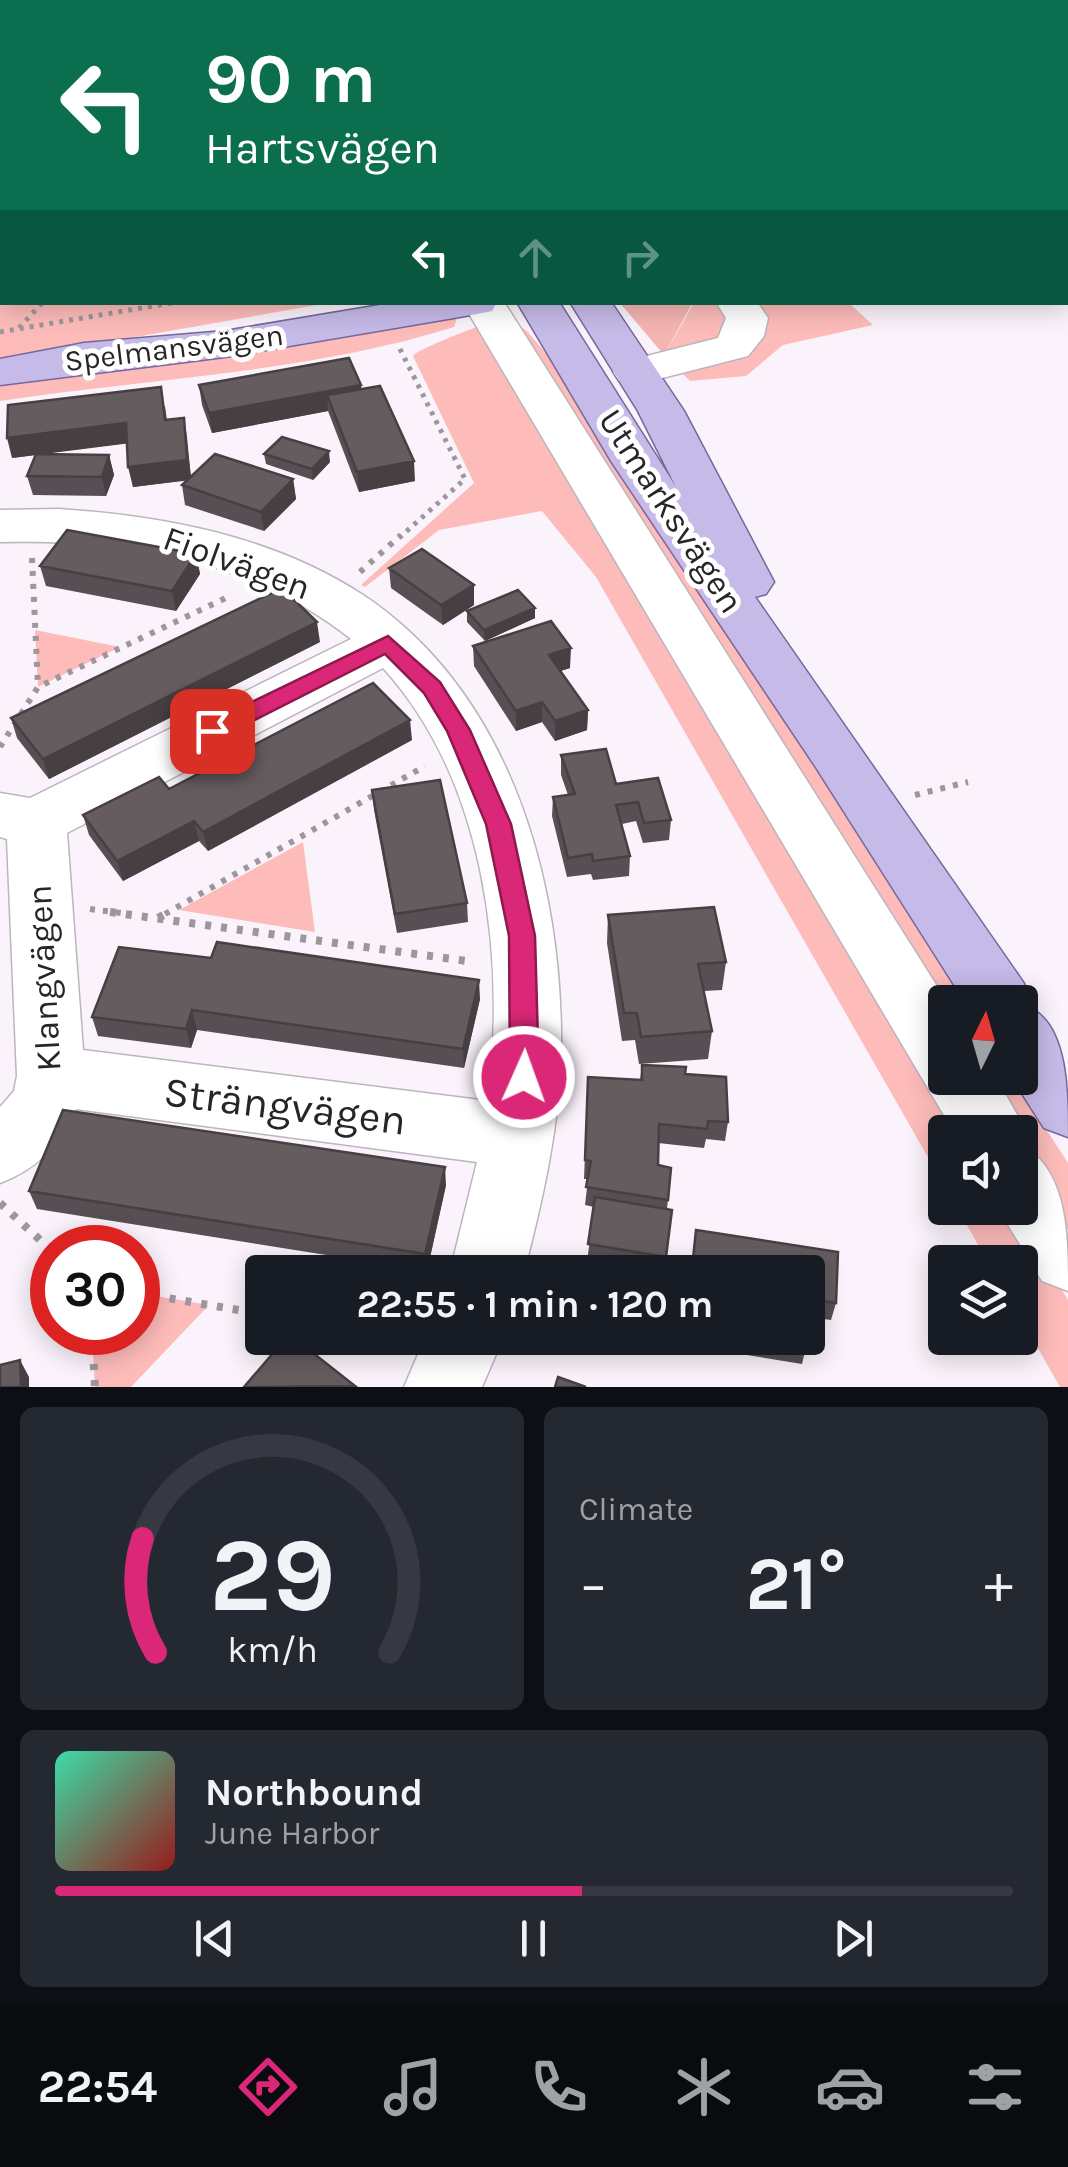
<!DOCTYPE html>
<meta charset="utf-8">
<style>
:root{--surface:#171b24;--page:#242831;--text:#f1f3f6;--muted:#9ea1a6;--line:#363941;--accent:#db2777}
body{margin:0;font-family:Karla,sans-serif;background:var(--page);color:var(--text);height:100vh;display:flex;flex-direction:column;font-size:38px;white-space:nowrap}
*{box-sizing:border-box;margin:0}
p{font-size:32px;color:var(--muted)}
.icon{flex:none;width:55px;height:55px;fill:none;stroke:currentColor;stroke-width:2;stroke-linecap:round;stroke-linejoin:round}
.map{position:relative;height:1387px;overflow:hidden}
.panel{display:flex;flex-direction:column;gap:20px;padding:20px;background:#0d0f14;flex:1}
.panel>*{flex:none}
.top-card{position:absolute;left:0px;top:0px;width:1070px;height:305px;box-shadow:0 5px 25px #0003;background:#0b6e4f;color:#fff;overflow:hidden}
.needle{width:65px;rotate:5deg}
.tools{position:absolute;left:928px;top:985px;display:grid;gap:20px}
.tools a{display:grid;place-items:center;width:110px;height:110px;border-radius:10px;background:var(--surface);box-shadow:0 5px 25px #0003;font-size:50px}
.speed{position:absolute;left:30px;top:1225px;display:flex;gap:20px;font-size:50px;font-weight:700;text-align:center}
.speed>*{display:grid;place-content:center;width:130px;height:130px;border-radius:50%;background:var(--surface);box-shadow:0 5px 25px #0003;line-height:1}
.speed .limit{border:15px solid #d22;background:#fff;color:#111}
.pin{position:absolute;display:grid;place-items:center;width:85px;height:85px;color:#fff;margin:-42px;border-radius:20px;box-shadow:0 5px 15px #0006}
.me{position:absolute;width:110px;margin:-55px;rotate:2deg;stroke-linejoin:round;filter:drop-shadow(0 0 8px #0008)}
.turn{display:flex;align-items:center;gap:35px;height:210px;padding:0 40px;font-size:45px}
.turn .icon{width:130px;height:130px;stroke-width:2.5}
.turn b{display:block;font-size:70px;line-height:85px}
.lanes{display:flex;align-items:center;height:95px;padding:0 40px;background:#0003;justify-content:center;gap:50px;direction:ltr}
.lanes .off{opacity:.35}
.big{font-size:75px;font-weight:700;line-height:1.1}
.panel .card{flex:1;display:flex;flex-direction:column;justify-content:center;gap:15px;min-width:0;padding:0 35px;border-radius:15px;background:var(--page)}
.panel .dial{align-items:center;gap:0}
.dial svg{height:260px;overflow:visible;fill:none;stroke:var(--line);stroke-width:7;stroke-linecap:round;text-anchor:middle}
.dial text{fill:var(--text);stroke:none}
.song{display:flex;align-items:center;gap:30px}
.cover{width:120px;height:120px;border-radius:15px;background:linear-gradient(135deg,hsl(160 70% 55%),hsl(0 70% 35%))}
.played{height:10px;border-radius:5px;background:linear-gradient(90deg,var(--accent) 55%,var(--line) 55%)}
.keys{display:flex;justify-content:space-around;direction:ltr}
.heat{display:flex;justify-content:space-between;align-items:center;font-size:55px;direction:ltr}
.panel .tiles{flex:1;display:grid;gap:20px;grid-template-columns:1fr 1fr}
.card:last-child{grid-column:span 2}
.trip{position:absolute;left:245px;top:1255px;width:580px;height:100px;border-radius:10px;background:var(--surface);box-shadow:0 5px 25px #0003;font-weight:700;line-height:100px;text-align:center}
.dock{display:flex;height:160px;justify-content:space-around;align-items:center;background:#090b0e;color:var(--muted)}
.dock .icon{width:70px;height:70px}
.dock .current{color:var(--accent)}
.dock b{font-size:45px;color:var(--text)}
.map>svg:first-child{display:block}
</style>
<div class="map">
<svg width="1068" height="1387" viewBox="0 0 1068 1387">
<rect width="100%" height="100%" fill="#fbf3fb"/>
<path fill="#fdbcba" d="M0,173L2,302L328,303L0,361Z
M694,303H849L873,325L783,345L746,376L690,381L664,355Z
M458,316L454,327C308,373 150,378 0,401V382Z
M511,321L527,331L565,376L966,1002H945Z
M486,324L967,1132H945V1187L596,577L542,511L439,530L365,587L361,585L474,483L413,356C416,350 475,327 486,324Z
M35,630L120,647L38,687Z
M303,842L315,932L179,910Z
M974,1078H1013L1068,1163V1230L1020,1152V1132H1008Z
M957,1208H1013L1068,1300V1387H1060L1020,1317V1262H988Z
M138,1293L209,1305L131,1387H95L92,1333L138,1332Z"/>
<path fill="#f5b5b3" d="M693,302L664,355L620,303Z"/>
<g fill="none" stroke-linecap="round" stroke-linejoin="round">
<g stroke="#bcb5bd" stroke-width="3">
<path id="minor" d="M214,0H246L248,2H216Z
M282,0H314L316,2H284Z
M0,157L2,158V180H0Z
M462,302H504L947,1002L945,1078H996L1027,1132L1021,1145C1068,1170 1068,1235 1068,1291L1042,1281L998,1208H1020V1132H954Z
M716,302H757L768,318L764,336L748,356L635,385L619,381L613,372L619,363L718,338L726,318Z
M59,509C164,516 273,536 363,595C509,692 563,880 561,1049C560,1124 543,1199 524,1272H450L477,1162L76,1109C59,1145 38,1169 0,1183V1107L14,1091L17,1076L7,839L0,837V793L30,798L351,639C248,558 127,539 0,542V510ZM383,668C485,780 506,955 488,1101L83,1050L67,833Z
M425,1338H503L482,1387H404Z"/>
</g>
<g stroke="#75689b" stroke-width="3">
<path id="major" d="M336,0H369L371,2H338Z
M398,302H497L492,311L477,314L225,357L0,385V359L84,343L225,331Z
M517,302H559L676,487L638,411L570,302H611L684,411L774,582L766,594L755,597L1023,982L1033,1002L1030,1008C1068,1026 1068,1094 1068,1137L1044,1128L1012,1078H1020V1002H965L815,766L611,461Z"/>
</g>
<path stroke="#9d979d" stroke-width="5" stroke-dasharray="4 6" stroke-linecap="butt" d="M19,328L43,302
M0,332L177,302
M399,538L465,479L399,347"/>
<path stroke="#9d979d" stroke-width="6" stroke-dasharray="5 8" stroke-linecap="butt" d="M32,558L38,687
M360,572L401,535
M0,747L38,687L230,596
M915,795L968,782
M90,909L128,914
M165,914L425,766"/>
<path stroke="#9d979d" stroke-width="8" stroke-dasharray="6 10" stroke-linecap="butt" d="M110,912L474,962
M158,918L169,912
M0,1203L52,1251
M138,1293L262,1314
M92,1332L95,1387"/>
<use href="#minor" fill="#fff" fill-rule="evenodd"/>
<use href="#major" fill="#c5bae8" fill-rule="evenodd"/>
</g>
<path fill="#574f53" d="M2,9V78L0,79V10Z
M199,385H361V389L415,481L359,492L328,411L212,433L202,405Z
M165,406L167,420L184,418L191,476L293,479L296,499L264,531L185,505L182,485L187,480L133,487L127,443L39,454L109,455L114,475L106,496L33,495L27,476L35,455L12,458Z
M264,454L330,462L313,480L266,464Z
M196,554L200,574L176,611L46,586L40,566Z
M389,568L474,585V605L443,625L391,588Z
M467,611L535,618L485,641L467,622Z
M320,642L49,779L17,738L11,718Z
M473,646L570,668L560,671L588,710L587,730L555,741L542,722L516,731L474,666Z
M412,740L208,851L199,841L123,881L89,835L83,815L169,789Z
M561,755L616,784L671,820L669,840L643,843L636,821L622,824L630,856L629,876L593,880L591,874L567,877L552,816L553,797L568,795L561,775Z
M372,790L467,903L468,922L397,933L374,810Z
M608,915L726,962L722,990L704,991L712,1031L708,1059L639,1064L635,1040L622,1041L607,943Z
M119,947L480,999L464,1068L197,1030L191,1048L98,1036L92,1017Z
M642,1065L685,1074L728,1122L725,1141L706,1139L704,1148L658,1143V1165L671,1168L667,1209L672,1210L664,1272H653L587,1262L594,1207L585,1205L588,1179H584L588,1077L640,1080Z
M446,1185L427,1271L37,1209L29,1191Z
M808,1272L836,1303L831,1320L808,1317Z
M672,1338H807L806,1347L802,1364L672,1343Z"/>
<path fill="#474043" d="M146,0H187L188,2H146Z
M0,181H1L2,186V200H0Z
M361,385L363,404L327,395L328,411L212,433L209,413Z
M184,418L187,437L191,480L133,487L128,467Z
M126,423L131,443L12,458L7,438Z
M329,451L330,462L313,480L312,469Z
M109,455L114,475L106,496L102,477Z
M414,461L415,481L359,492L357,472Z
M293,479L296,499L264,531L261,512Z
M196,554L200,574L176,611L172,591Z
M474,585V605L443,625L441,605Z
M535,608V618L485,641L484,630Z
M317,622L320,642L49,779L43,759Z
M571,648L570,668L548,675L549,655Z
M542,702V722L516,731V711Z
M588,710L587,730L555,741V721Z
M410,720L412,740L208,851L203,832Z
M194,821L199,841L123,881L117,861Z
M479,980L480,999L464,1068L463,1049Z
M192,1010L197,1030L191,1048L186,1029Z
M445,1167L446,1185L427,1271L425,1254Z
M20,1360L29,1377V1387H21Z"/>
<path fill="#655c60" stroke="#474043" stroke-width="2.5" d="M105,0H149L151,2H106Z
M201,0H222L224,2H203Z
M248,0H270L272,2H249Z
M2,9V58L0,56V10Z
M349,358L361,385L209,413L199,385Z
M380,386L414,461L357,472L327,395Z
M161,387L165,420L184,418L187,460L128,467L126,423L7,438L8,405Z
M282,437L329,451L312,469L264,454Z
M36,454L109,455L102,477L27,476Z
M215,454L293,479L261,512L182,485Z
M67,530L196,554L172,591L40,566Z
M422,549L474,585L441,605L389,568Z
M282,588L317,622L43,759L11,718Z
M518,590L535,608L484,630L467,611Z
M551,621L571,648L549,655L588,710L555,721L542,702L516,711L473,646Z
M373,683L410,720L203,832L194,821L117,861L83,815L159,777L169,789Z
M606,749L616,784L658,778L671,820L644,823L638,802L616,805L630,856L593,861L592,854L568,858L553,797L575,794L561,755Z
M440,780L467,903L395,914L372,790Z
M714,907L726,962L698,964L712,1031L641,1037L637,1013H624L608,915Z
M217,942L479,980L463,1049L192,1010L186,1029L92,1017L119,947L211,958Z
M642,1065L686,1067L685,1074L726,1077L728,1122L708,1121L707,1129L659,1124L658,1165L671,1168L668,1200L586,1187L591,1161L585,1160L588,1077L642,1080Z
M63,1110L445,1167L425,1254L29,1191Z
M595,1197L672,1210L666,1257L588,1244Z
M696,1230L838,1252L836,1303L809,1299L808,1324V1272H680L681,1257L693,1259Z
M286,1338H294L355,1386L244,1387Z
M744,1338H807L806,1347Z
M20,1360L21,1387H0V1365Z
M558,1377L586,1387H555Z"/>
<path fill="#db2777" stroke="#8e194d" stroke-width="2.5" d="M388,636L440,682L470,730L511,824L535,936L539,1077L534,1085L524,1089L515,1085L510,1077L509,936L486,824L447,731L424,693L385,654L221,737H204L201,731L204,725Z"/>
<g text-anchor="middle" dominant-baseline="central" stroke-width="10" stroke-linejoin="round" paint-order="stroke">
<g font-size="30" fill="#282528" stroke="#fff">
<text transform="translate(174 348) rotate(-7)">Spelmansvägen</text>
</g>
<g font-size="35" fill="#282528" stroke="#fff">
<text transform="translate(671 511) rotate(57)">Utmarksvägen</text>
<text transform="translate(237 563) rotate(20)">Fiolvägen</text>
<text transform="translate(44 978) rotate(-93)">Klangvägen</text>
</g>
<g font-size="42" fill="#282528" stroke="#fff">
<text transform="translate(285 1106) rotate(7)">Strängvägen</text>
</g>
</g>
</svg>
<div class="tools">
<a><svg class="needle" viewBox="-14 -14 28 28"><path d="M0-13l5 13h-10z" fill="#e53935"/><path d="M0 13l5-13h-10z" fill="#9ea1a6"/></svg></a>
<a><svg class="icon" aria-label="sound" viewBox="0 0 24 24"><path d="M4 9h4l5-4v14l-5-4H4zM17 9q2 3 0 6"/></svg></a>
<a><svg class="icon" aria-label="layers" viewBox="0 0 24 24"><path d="M12 4l9 5-9 5-9-5zM3 14l9 5 9-5"/></svg></a>
</div>
<div class="speed"><div class="limit">30</div></div>
<div class="pin" style="left:212px;top:731px;background:#d93025"><svg class="icon" aria-label="arrive" viewBox="0 0 24 24"><path d="M6 21V4h12l-3 4 3 4H6"/></svg></div>
<svg class="me" style="left:524px;top:1077px" viewBox="-20 -20 40 40"><circle r="17" fill="#db2777" stroke="#fff" stroke-width="3"/><path d="M0-11L8 9 0 5-8 9z" fill="#fff"/></svg>
<div class="trip">22:55 · 1 min · 120 m</div>
<div class="top-card">
<div class="turn"><svg class="icon" aria-label="left" viewBox="0 0 24 24"><path d="M17 20v-9H6M10 6l-5 5 5 5"/></svg><div><b>90 m</b>Hartsvägen</div></div>
<div class="lanes"><svg class="icon" aria-label="left" viewBox="0 0 24 24"><path d="M17 20v-9H6M10 6l-5 5 5 5"/></svg><svg class="icon off" aria-label="ahead" viewBox="0 0 24 24"><path d="M12 20V5M6 11l6-6 6 6"/></svg><svg class="icon off" aria-label="right" viewBox="0 0 24 24"><path d="M7 20v-9h11M14 6l5 5-5 5"/></svg></div>
</div>
</div>
<section class="panel">
<div class="tiles">
<div class="card dial"><svg viewBox="0 0 100 80">
<path d="M14 69A42 42 0 1 1 86 69"/>
<path d="M14 69A42 42 0 0 1 10 34" stroke="#db2777"/>
<text x="50" y="56" font-size="32" font-weight="700">29</text>
<text x="50" y="72" font-size="11">km/h</text>
</svg></div>
<div class="card"><p>Climate</p>
<div class="heat"><a>−</a><b class="big">21°</b><a>+</a></div>
</div>
<div class="card">
<div class="song"><i class="cover"></i><div><b>Northbound</b><p>June Harbor</p></div></div>
<div class="played"></div>
<div class="keys"><svg class="icon" aria-label="previous" viewBox="0 0 24 24"><path d="M18 5L8 12l10 7zM5 5v14"/></svg><svg class="icon" aria-label="pause" viewBox="0 0 24 24"><path d="M8 5v14M16 5v14"/></svg><svg class="icon" aria-label="next" viewBox="0 0 24 24"><path d="M6 5l10 7-10 7zM19 5v14"/></svg></div>
</div>
</div>
</section>
<nav class="dock">
<b>22:54</b>
<svg class="icon current" aria-label="directions" viewBox="0 0 24 24"><path d="M12 3l9 9-9 9-9-9zM9 14v-3h6M13 9l2 2-2 2"/></svg>
<svg class="icon" aria-label="music" viewBox="0 0 24 24"><path d="M9 18V5l10-2v13"/><circle cx="6" cy="18" r="3"/><circle cx="16" cy="16" r="3"/></svg>
<svg class="icon" aria-label="phone" viewBox="0 0 24 24"><path d="M5 4h4l2 5-3 2q2 4 5 5l2-3 5 2v4C11 20 4 13 5 4z"/></svg>
<svg class="icon" aria-label="climate" viewBox="0 0 24 24"><path d="M12 3v18M4 7l16 10M4 17L20 7"/></svg>
<svg class="icon" aria-label="car" viewBox="0 0 24 24"><path d="M5 17H2v-5l4-1 3-4h7l3 4 3 1v5h-3M9 17h6M6 11h13"/><circle cx="7" cy="17" r="2"/><circle cx="17" cy="17" r="2"/></svg>
<svg class="icon" aria-label="filters" viewBox="0 0 24 24"><path d="M4 7h16M4 17h16"/><circle cx="9" cy="7" r="2"/><circle cx="15" cy="17" r="2"/></svg>
</nav>
